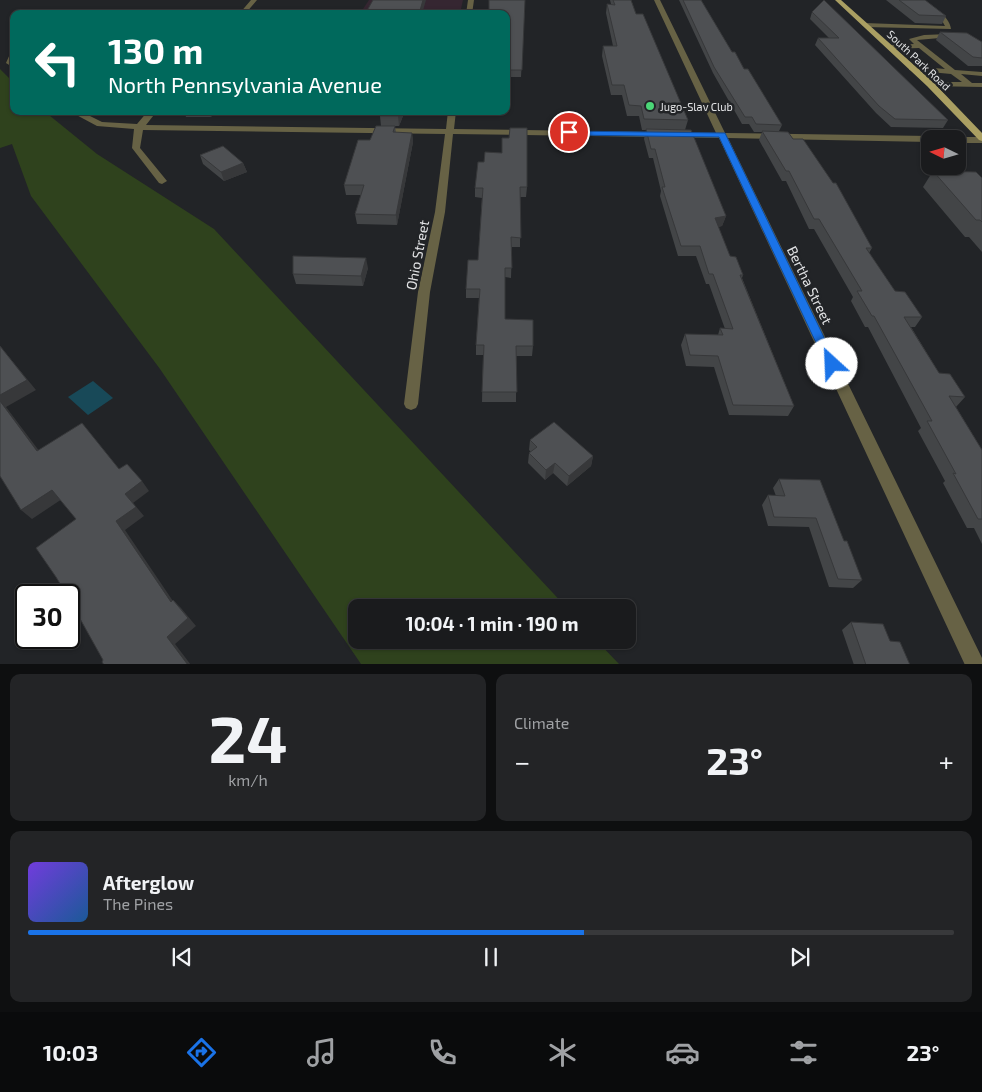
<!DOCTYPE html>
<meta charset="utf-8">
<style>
:root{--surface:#1a1b1d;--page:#232426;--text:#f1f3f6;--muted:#9fa1a4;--line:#38393b;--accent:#1a73e8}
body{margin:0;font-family:"Exo 2",sans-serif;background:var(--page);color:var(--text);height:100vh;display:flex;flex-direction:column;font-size:19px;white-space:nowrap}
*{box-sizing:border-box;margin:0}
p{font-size:16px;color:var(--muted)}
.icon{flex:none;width:28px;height:28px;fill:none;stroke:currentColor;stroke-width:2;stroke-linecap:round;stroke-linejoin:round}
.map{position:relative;height:664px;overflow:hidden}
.side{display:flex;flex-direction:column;gap:10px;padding:10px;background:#0e0f10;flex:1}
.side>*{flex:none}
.banner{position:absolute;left:10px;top:10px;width:500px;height:105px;border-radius:10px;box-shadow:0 1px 4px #0004,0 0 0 1px var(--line);background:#00695c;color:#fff;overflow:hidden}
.needle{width:32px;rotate:275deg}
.tools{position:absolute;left:921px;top:130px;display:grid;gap:10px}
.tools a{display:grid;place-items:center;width:45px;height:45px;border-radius:10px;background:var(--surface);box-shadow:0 1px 4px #0004,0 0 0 1px var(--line);font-size:25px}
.speed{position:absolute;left:15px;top:584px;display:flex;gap:10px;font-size:25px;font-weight:700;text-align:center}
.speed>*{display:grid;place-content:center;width:65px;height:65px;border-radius:50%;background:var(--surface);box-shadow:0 1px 4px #0004,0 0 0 1px var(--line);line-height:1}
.speed .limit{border:2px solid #111;border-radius:8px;background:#fff;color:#111}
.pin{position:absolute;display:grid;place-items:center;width:42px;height:42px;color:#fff;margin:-21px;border:2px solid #fff;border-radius:50%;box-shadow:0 1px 5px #0007}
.me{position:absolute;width:55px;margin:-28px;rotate:335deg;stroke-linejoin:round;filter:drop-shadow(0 0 4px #0008)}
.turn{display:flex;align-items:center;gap:18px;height:105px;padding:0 15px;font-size:22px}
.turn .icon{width:65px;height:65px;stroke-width:2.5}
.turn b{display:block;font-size:35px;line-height:42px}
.big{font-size:38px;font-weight:700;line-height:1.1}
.side .card{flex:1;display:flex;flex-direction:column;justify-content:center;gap:8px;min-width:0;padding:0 18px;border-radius:10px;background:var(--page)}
.side .dial{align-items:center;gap:0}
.dial b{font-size:65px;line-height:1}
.song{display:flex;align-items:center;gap:15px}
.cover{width:60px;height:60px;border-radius:8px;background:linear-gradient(135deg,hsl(260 70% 55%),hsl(210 70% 35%))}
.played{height:5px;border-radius:2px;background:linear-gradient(90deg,var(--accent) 60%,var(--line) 60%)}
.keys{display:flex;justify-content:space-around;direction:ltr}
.heat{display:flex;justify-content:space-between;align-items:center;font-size:28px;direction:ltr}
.side .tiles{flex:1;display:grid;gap:10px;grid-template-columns:1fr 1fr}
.card:last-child{grid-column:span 2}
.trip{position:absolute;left:348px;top:599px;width:288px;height:50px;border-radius:10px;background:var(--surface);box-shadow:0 1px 4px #0004,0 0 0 1px var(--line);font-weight:700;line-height:50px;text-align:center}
.tabs{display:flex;height:80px;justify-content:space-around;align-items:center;background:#0a0b0c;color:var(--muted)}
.tabs .icon{width:35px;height:35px}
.tabs .on{color:var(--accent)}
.tabs b{font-size:22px;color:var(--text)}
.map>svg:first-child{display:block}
</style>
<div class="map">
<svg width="982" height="665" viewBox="0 0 982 665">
<rect width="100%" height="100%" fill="#222427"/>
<path fill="#352631" d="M369,0H463L461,9H363Z"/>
<path fill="#2f421d" d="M0,69L14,83V111H44L97,154L214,229L566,607L356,608V640H596L619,664H361L160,369L31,196L12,144L0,148Z"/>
<path fill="#184958" d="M93,381L113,398L88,415L68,397Z"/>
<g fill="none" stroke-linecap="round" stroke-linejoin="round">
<path fill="#676245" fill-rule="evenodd" d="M251,0H257L245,14H239Z
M468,0H474L472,14H466Z
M654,0H660L725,133L930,136L934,139H930V142L728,138L982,658V665H965L719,138L453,134L445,212L430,292L418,404L416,408L411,410L406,408L404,404L418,292L435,212L445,134L143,130L140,148L167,181L162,184L159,183L132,148L134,129L97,126L69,111H80L102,122L137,124L148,111H157L146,125L446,129L448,111H456L454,129L716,133Z
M914,0C928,0 950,16 951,29L865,27L862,25L865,23L945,26L941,19Z
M949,34L971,38L982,46V51L963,39L940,38L917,40L955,70L982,72V76L961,74L972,83H982V87L927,86V82H962L951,74L909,70V66H912L945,69L919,48L889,49L886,47L889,45L914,44L909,39L924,35Z
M13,52H14V68L6,63L10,54Z
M958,137H982V143H958V139H955Z"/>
<path fill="#aa9f62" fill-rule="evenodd" d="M835,0H841L933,82L982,133V141L979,140L927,86Z"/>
</g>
<path fill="#434547" d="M525,0L521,77H506V14Z
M610,0H631L636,14L688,120L685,130L726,216L722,226L718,227L730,256L743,275L742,278L794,406L788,416L729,415L714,367L686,366L681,345L685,334L718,335L720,328L725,329L709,284H706L696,256H678L660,196L661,191L653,158H649L644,139L646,130H642L639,116H627L622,95H611L602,56L603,46H613L606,13L607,4H611Z
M679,0H701L732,52L782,125L779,131L793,139L872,248L869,253L895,291L922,317L915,327H911L939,373L965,397L956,407L982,450V544L974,528H967L943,483L945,481L918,431L921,428L868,327H865L851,301L853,297L814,229H809L786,181H782L759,140L762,132H754L749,124H742L713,73Z
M886,0H925L946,16L942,24L915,23Z
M812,12L948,120L943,128L891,127L876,113L815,45L818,38H829L810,19Z
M940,32L982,42V66H968L936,40Z
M184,111H216L211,117H186Z
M382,111H405L399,126H395L396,133H412L413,142L397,225L357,224L355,214L361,195H346L344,185L370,140L381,126L380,116Z
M200,155L243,163L247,172L224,181L203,164Z
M933,171L982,178V252L969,237H965L923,187Z
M527,187L526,197H520V247H512L511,278L505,277V319L533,346L532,356H516V402H482L483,355H476V345L479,298H466V289L478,260L482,198L475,197V188Z
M368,268L363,286L296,284L293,274Z
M530,440L593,456L591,466L567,486L553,473L545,480L528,463L529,453L531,452L529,450Z
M779,479L844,541L862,580L853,588L829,587L809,527L768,526L762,505L768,495L776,496L773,488Z
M851,622L890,641L910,665H854L842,630Z"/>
<path fill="#37383a" d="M423,0H426L422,14H419Z
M209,111H216L211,117Z
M400,111H405L399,126L398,116Z
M412,133L413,142L397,225L396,215Z
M243,163L247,172L224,181L221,172Z
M726,216L722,226L711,228L715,218Z
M366,258L368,268L363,286L361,276Z
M0,346L36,390L6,407L46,460L37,451L0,401Z
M593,456L591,466L567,486L569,476Z
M555,463L553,473L545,480L546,470Z
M142,481L149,491L133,503L144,516L125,530L179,610L171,602L116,521L125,494Z
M52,490L62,499L32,519L21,510Z
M173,600L181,608L196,626L175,644L191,665H188L167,637Z"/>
<path fill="#4e5053" stroke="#37383a" d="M373,0H423L419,14H365Z
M489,0H525L522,70H506V14H489Z
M613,0H631L636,14H643L688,120L644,119L641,106L629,105L624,85H612L603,46H617L607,4L615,5Z
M683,0H701L732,52H735L744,69H748L782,125L756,124L752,117H745L714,67Z
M824,0L948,120L895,119L879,106L818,38H839L812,12Z
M899,0H925L946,16L919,15Z
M940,32L967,33L982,42V58L973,57Z
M382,111H400L398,116H380Z
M376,126H395L393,132L412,133L396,215L355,214L364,185H344L358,140H370Z
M510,128H527V187H520L521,238L511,237L512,268H505V319L533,320V346H516L517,392H482L484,345H476L480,289H466L468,260H478L483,188H475L478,162H484L485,152L502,153V138H509Z
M646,129L691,130L726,216L715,218L730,256L736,257L743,275H740L794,406L733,405L718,356L690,355L685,334L723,335L720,328L733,329L713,274H709L700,246H681L662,187H665L655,149H651Z
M762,131L788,132L793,139H803L833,183H836L872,248H866L895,291L905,292L922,317H904L939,373L950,374L965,397L949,396L982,450V519H978L953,473L956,474L927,421H932L874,316H872L857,291H862L819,219H814L789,171H786Z
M223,146L243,163L221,172L200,155Z
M933,171L976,172L982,178V222L980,220H976Z
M293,256L366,258L361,276L293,274Z
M0,346L27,380L0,395Z
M0,401L37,451L82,423L119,469L127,464L142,481L125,494L136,507L116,521L171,602L173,600L188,618L167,637L188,665H104L102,662L103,660L69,599V595H67L56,577L36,548L76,519L52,490L21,510L0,476Z
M554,422L593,456L569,476L555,463L546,470L529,453L537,447L530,440Z
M779,479L820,480L844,541H847L862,580L838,579L816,518L774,517L768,495L785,496Z
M851,622L883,624L890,641L900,642L910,665H866Z"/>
<path fill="#1a73e8" stroke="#114b97" d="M566,131L725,133L837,364L836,367H827L826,364L719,137L569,135L566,134Z"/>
<circle fill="#4bd677" stroke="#222427" stroke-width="2" cx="650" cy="106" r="5"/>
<g text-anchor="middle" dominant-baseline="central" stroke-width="5" stroke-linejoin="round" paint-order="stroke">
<g font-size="11" fill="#e2e3e5" stroke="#222427">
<text transform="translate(919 60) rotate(43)">South Park Road</text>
</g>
<g font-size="11" fill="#e2e3e5" stroke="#222427" text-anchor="start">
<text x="660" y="106">Jugo-Slav Club</text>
</g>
<g font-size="14" fill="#e2e3e5" stroke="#222427">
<text transform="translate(417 255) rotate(-79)">Ohio Street</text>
<text transform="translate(810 285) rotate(64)">Bertha Street</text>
</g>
</g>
</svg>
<div class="tools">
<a><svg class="needle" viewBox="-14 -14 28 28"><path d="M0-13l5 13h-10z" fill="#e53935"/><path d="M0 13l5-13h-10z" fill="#9fa1a4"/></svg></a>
</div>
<div class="speed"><div class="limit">30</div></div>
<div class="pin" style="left:569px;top:132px;background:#d93025"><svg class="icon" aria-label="arrive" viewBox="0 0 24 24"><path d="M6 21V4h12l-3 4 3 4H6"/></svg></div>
<svg class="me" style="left:832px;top:364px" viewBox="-20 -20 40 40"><circle r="19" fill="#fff"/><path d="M0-13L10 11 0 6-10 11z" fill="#1a73e8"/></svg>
<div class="trip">10:04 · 1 min · 190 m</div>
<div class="banner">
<div class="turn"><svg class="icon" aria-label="left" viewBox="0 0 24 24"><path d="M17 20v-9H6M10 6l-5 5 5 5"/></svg><div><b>130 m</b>North Pennsylvania Avenue</div></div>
</div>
</div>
<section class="side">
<div class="tiles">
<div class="card dial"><b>24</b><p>km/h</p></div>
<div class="card"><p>Climate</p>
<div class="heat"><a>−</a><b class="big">23°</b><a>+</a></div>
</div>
<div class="card">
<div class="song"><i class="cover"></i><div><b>Afterglow</b><p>The Pines</p></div></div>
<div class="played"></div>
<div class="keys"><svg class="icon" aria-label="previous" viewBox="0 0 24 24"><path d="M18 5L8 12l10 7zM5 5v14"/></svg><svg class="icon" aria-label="pause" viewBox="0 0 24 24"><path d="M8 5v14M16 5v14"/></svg><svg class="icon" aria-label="next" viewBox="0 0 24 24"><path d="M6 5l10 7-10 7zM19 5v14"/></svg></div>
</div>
</div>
</section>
<nav class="tabs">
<b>10:03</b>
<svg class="icon on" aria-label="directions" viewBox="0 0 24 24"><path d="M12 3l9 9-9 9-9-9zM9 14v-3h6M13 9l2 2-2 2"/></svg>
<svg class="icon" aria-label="music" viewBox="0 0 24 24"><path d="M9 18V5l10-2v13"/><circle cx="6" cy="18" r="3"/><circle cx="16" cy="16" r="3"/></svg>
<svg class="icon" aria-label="phone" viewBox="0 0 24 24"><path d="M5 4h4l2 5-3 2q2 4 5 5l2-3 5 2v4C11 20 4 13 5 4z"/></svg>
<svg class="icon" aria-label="climate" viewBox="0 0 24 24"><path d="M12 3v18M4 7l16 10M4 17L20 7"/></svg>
<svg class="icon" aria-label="car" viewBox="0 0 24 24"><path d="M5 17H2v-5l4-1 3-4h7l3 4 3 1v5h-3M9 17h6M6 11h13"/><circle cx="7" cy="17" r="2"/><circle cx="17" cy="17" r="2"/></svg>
<svg class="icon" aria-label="filters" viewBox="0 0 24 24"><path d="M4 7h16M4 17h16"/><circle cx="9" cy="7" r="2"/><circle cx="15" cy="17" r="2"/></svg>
<b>23°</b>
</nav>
